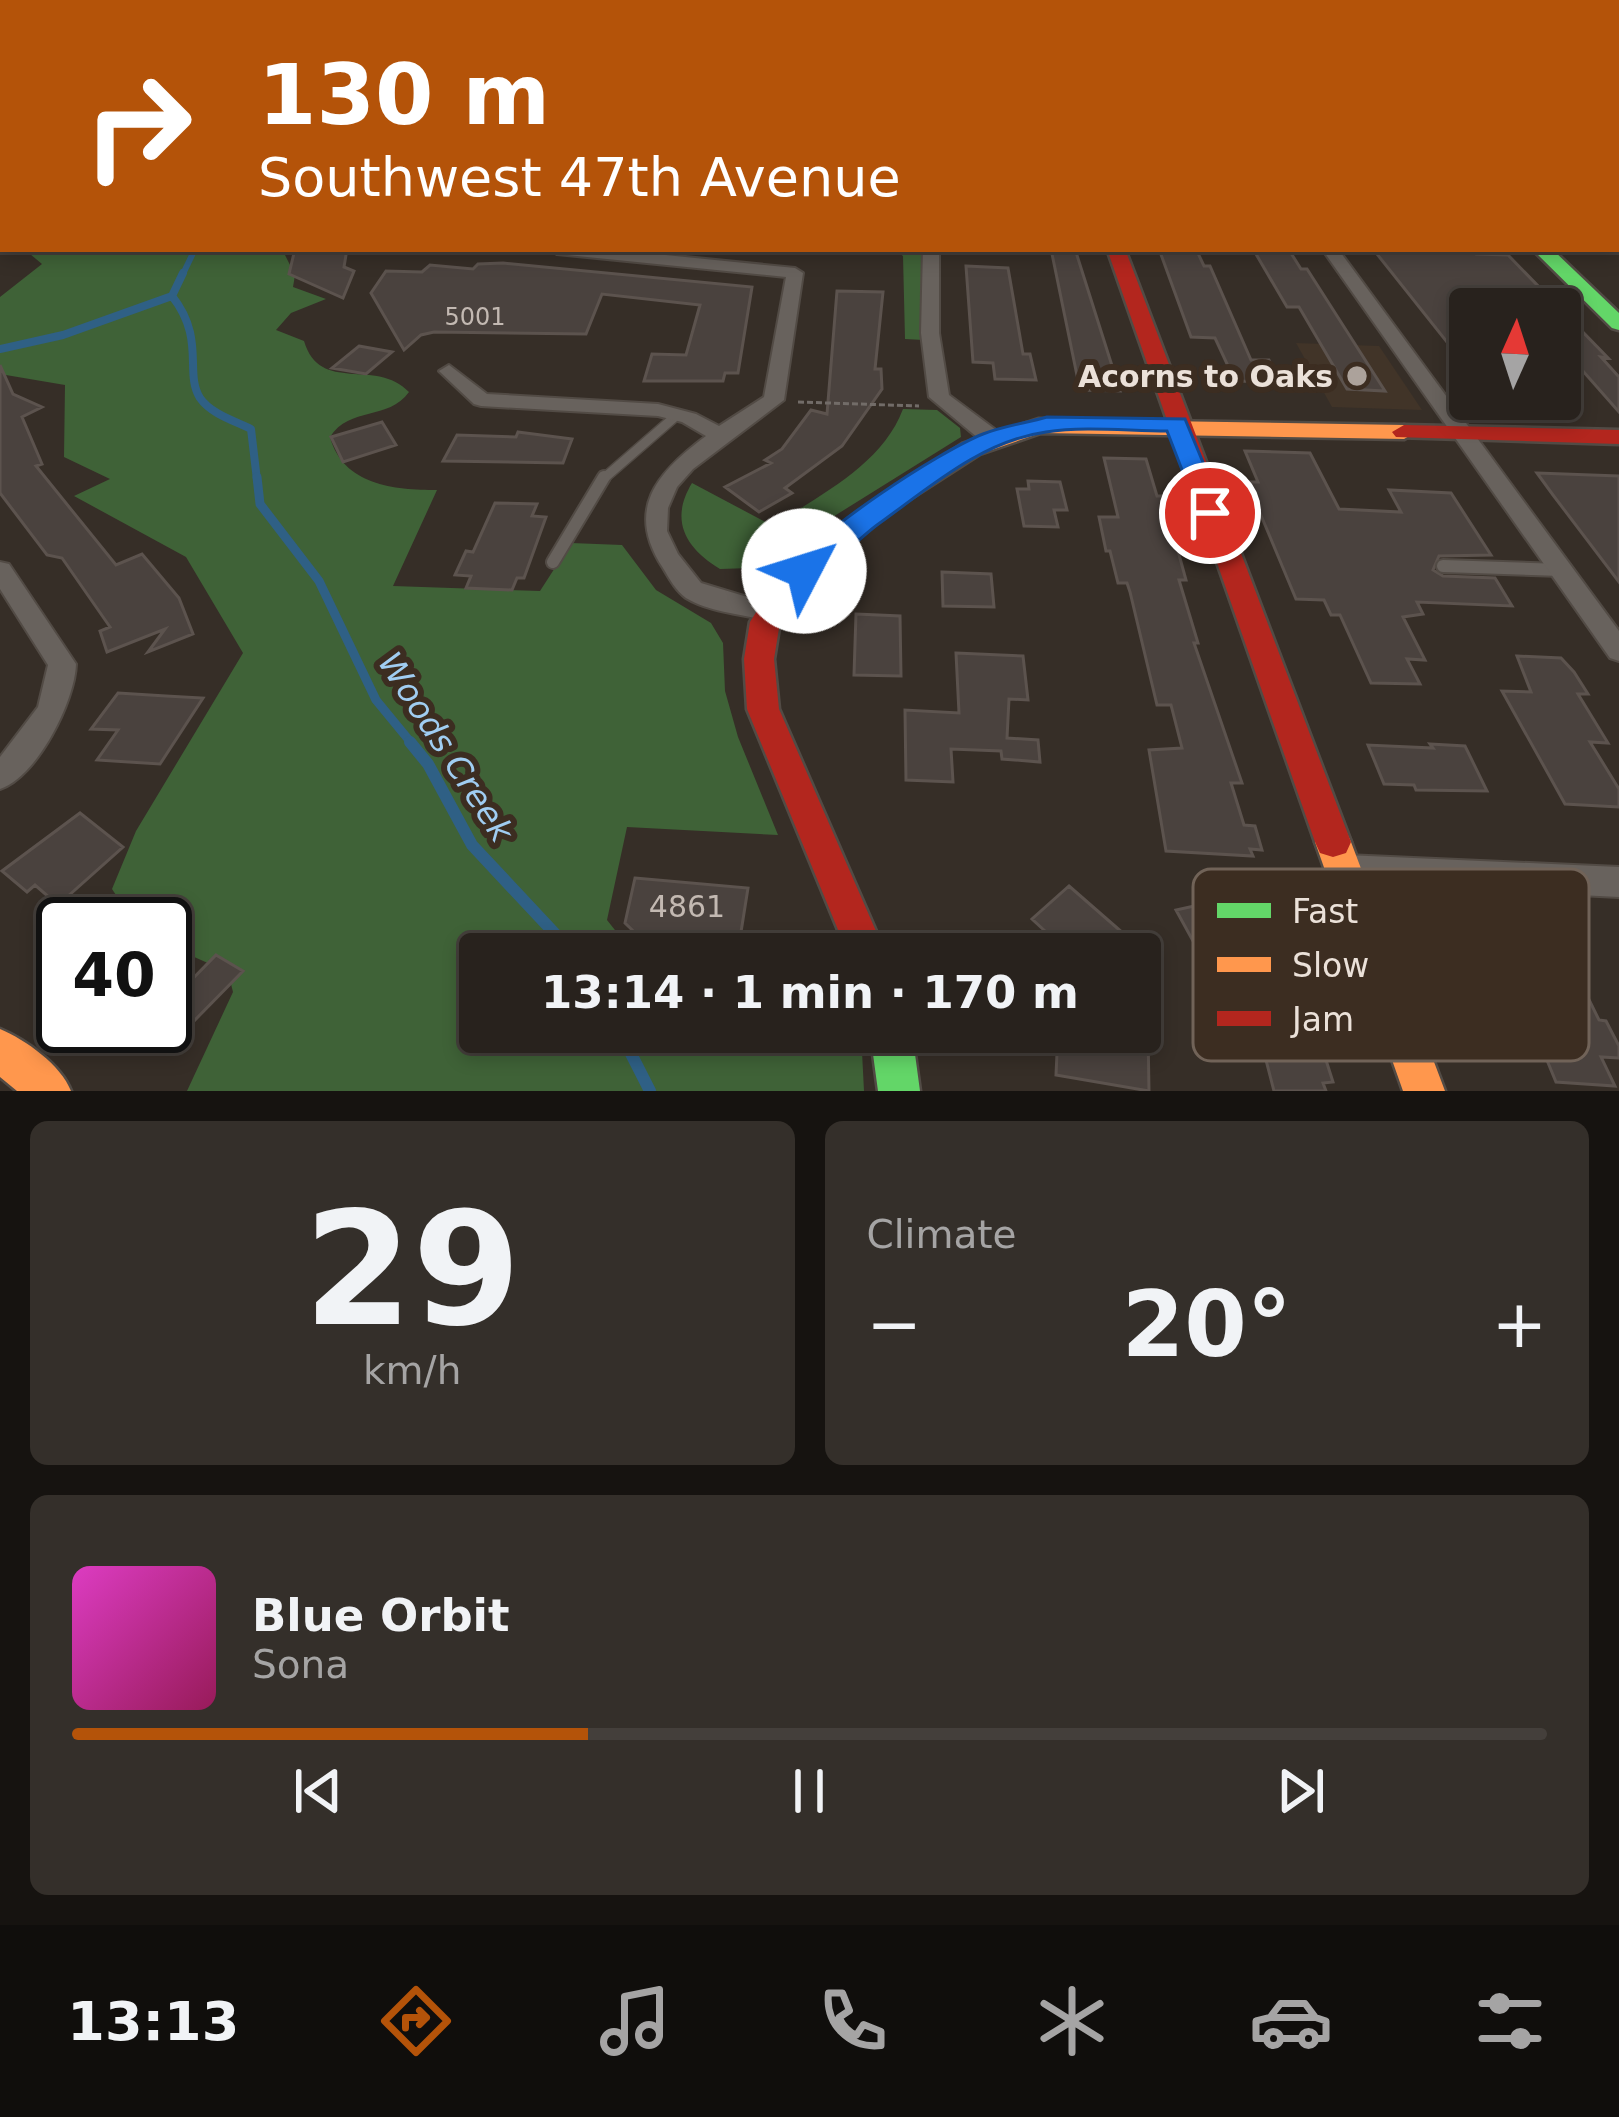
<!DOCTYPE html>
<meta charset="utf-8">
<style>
:root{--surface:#28221d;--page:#342f2a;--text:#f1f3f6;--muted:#a5a4a4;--line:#443f3b;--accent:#b45309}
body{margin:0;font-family:"DejaVu Sans",sans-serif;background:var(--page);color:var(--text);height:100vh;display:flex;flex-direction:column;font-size:45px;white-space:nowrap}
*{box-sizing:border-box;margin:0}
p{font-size:39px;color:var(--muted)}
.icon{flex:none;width:66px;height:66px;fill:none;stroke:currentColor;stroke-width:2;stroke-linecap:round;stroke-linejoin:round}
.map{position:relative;height:1091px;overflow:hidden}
.side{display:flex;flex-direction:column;gap:30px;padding:30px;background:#161310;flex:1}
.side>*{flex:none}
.guide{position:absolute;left:0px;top:0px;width:1620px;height:252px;box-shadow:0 6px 18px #0003,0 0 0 3px var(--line);background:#b45309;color:#fff;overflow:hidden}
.needle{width:78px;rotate:3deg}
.buttons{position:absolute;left:1449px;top:288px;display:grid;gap:24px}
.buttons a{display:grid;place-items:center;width:132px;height:132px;border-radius:12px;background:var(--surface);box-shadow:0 6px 18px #0003,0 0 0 3px var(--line);font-size:60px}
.speed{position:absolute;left:36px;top:897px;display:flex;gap:24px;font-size:60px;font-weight:700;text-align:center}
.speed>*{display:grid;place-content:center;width:156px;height:156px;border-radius:50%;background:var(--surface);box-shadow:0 6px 18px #0003,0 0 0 3px var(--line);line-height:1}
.speed .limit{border:6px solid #111;border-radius:18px;background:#fff;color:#111}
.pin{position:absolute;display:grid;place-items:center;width:102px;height:102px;color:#fff;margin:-51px;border:6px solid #fff;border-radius:50%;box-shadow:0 3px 12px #0007}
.me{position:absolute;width:132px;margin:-66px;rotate:50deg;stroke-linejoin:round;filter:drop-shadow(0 0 9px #0008)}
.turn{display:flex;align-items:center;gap:42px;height:252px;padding:0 60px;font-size:54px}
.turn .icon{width:156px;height:156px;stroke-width:2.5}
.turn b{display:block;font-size:84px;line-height:102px}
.big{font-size:90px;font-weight:600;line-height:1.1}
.side .tile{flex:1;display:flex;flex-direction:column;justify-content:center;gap:18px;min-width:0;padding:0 42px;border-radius:18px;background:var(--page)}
.side .dial{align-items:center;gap:0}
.dial b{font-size:156px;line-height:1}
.song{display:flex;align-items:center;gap:36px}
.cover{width:144px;height:144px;border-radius:18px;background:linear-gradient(135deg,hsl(310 70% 55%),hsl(330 70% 35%))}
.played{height:12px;border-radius:6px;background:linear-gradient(90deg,var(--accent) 35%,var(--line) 35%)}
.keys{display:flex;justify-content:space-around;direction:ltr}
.heat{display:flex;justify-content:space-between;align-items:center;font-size:66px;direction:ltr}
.side .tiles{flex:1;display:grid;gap:30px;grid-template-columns:1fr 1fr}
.tile:last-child{grid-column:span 2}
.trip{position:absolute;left:459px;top:933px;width:702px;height:120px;border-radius:12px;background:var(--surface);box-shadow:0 6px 18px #0003,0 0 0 3px var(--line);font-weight:600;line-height:120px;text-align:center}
.menu{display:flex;height:192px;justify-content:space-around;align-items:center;background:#100e0c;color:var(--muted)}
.menu .icon{width:84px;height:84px}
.menu .current{color:var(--accent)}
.menu b{font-size:54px;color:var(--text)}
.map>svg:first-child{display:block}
</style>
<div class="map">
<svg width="1619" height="1091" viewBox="0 0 1619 1091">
<rect width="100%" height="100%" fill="#362e27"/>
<path fill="#413428" d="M1296,343L1379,346L1422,410L1332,407Z"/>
<path fill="#3f6237" d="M24,249H282L295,275L293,287L326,299L291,313L276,330L304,341C320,395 376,357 409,392C388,421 350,406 330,437C343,485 394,490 437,490L393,586L540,591L571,543L622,545L656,590L711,623L723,643L725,691L738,737L778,835L627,827L607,920L634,954H480V1032H861L864,1091H187L233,992L228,972L165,944V924H135L112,889L136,831L243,653L186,557L74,496L110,479L64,457L65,385L0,374V297L42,264Z
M893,249H921L924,340L905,339L903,256Z
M903,409L937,410L960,428L961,437L751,568L720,569C686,548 669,521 692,483L773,526C821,494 882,465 903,409Z"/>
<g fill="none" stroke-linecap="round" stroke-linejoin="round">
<path stroke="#2f6085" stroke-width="4.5" d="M1365,0L1374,3"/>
<path stroke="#2f6085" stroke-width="6" d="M182,276L195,249"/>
<path stroke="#2f6085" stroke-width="8" d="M183,273L172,296C206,339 184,373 200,398C211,414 235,421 251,429L257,480
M0,349L63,335L172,296"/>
<path stroke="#2f6085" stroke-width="9" d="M257,477L260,504L319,581L376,700L413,745"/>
<path stroke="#2f6085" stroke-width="12" d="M410,742L428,764L472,845L574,954
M620,1032L650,1091"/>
</g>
<path fill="#4a423e" stroke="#5c534e" stroke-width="3" d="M295,249H347L344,267L354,271L343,298L289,274Z
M1051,249H1075L1120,391L1080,390Z
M1159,249H1196L1204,266H1210L1251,360H1269L1280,382L1235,381L1215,338L1191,337Z
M1253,249L1289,250L1301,269H1307L1385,391L1347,389L1299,307H1287Z
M1373,249H1471L1476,254L1508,255L1608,358L1601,357L1619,377V412L1560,345V309H1465L1470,315V371Z
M503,263L752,287L738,373H725L723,381H644L652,354L686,355L700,305L602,294L586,334L434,332L421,335L404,350L371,293L386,271L422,272L430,265L473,269L478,264Z
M966,266L1008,268L1023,354H1030L1036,380L995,379L993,363L973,362Z
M837,291L883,292L875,369H881L882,389L842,446L785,488L792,493L759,512L725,487L771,463L765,460L782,449L811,410L827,414Z
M359,346L392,352L366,374L332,368Z
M0,365L13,394L42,407L22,417L42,464L36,466L116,565L142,554L179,598L193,634L148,652L165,629L107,652L100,631L110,627L62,558L47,555L0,493Z
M382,422L396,445L343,462L331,437Z
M518,432L572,439L563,463L443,461L457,435L516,437Z
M1245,451L1310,453L1339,509L1401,512L1389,490L1451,493L1491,555L1439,556L1433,570L1443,576L1495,578L1512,606L1417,602L1423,614L1403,617L1425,660L1407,659L1420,684L1371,683L1340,615H1331L1324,600L1296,599L1247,482H1258Z
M1104,458L1146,459L1157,496H1163L1186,580H1179L1198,643H1194L1242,783H1231L1244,825L1255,826L1262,850L1250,849L1253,856L1166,851L1149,750L1182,748L1171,705H1157L1130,592L1127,583H1118L1110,551H1106L1099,517H1118Z
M1537,473L1619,476V582L1553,495Z
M1028,481L1060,482L1067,510H1054L1058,527L1024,526L1017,489H1029Z
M495,503L537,504L532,516L546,517L524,578H517L512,590L466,588L471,576L455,575L466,551L473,552Z
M942,572L991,574L994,607L943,606Z
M856,614L900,616L901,676L854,675Z
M956,653L1023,656L1028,700L1009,699L1007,738L1038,740L1040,762L1002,759L1001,751L951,749L953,782L906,780L905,710L959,713Z
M1517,656L1561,658L1574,672L1588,694H1578L1608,743L1590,742L1619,789V807L1565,804L1502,691L1531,692Z
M118,693L166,696L203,698L160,764L97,760L118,730L91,729Z
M1430,744L1465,746L1487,791L1416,790L1414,785L1384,784L1368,745L1433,748Z
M80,813L123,847L58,905L35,885L27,892L2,871Z
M635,878L748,888L741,932L754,933L751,954L652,949L625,923Z
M1069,886L1147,954H1070L1032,919Z
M1226,899L1241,923L1269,916L1297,961L1215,981L1176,910Z
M216,955L243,971L193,1022L167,1005Z
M1529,967L1574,969L1599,1020L1606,1021L1619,1046V1058L1601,1057L1615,1086L1556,1082L1544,1053L1517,1043L1507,1021L1539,1023L1526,994L1542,995Z
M1258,1029L1317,1032L1333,1082L1323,1083L1326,1091H1274Z
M1058,1032H1148L1149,1091L1056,1075Z"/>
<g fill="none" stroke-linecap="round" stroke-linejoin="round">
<g stroke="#524b45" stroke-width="12">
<path id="lane-far1" d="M602,480L677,415"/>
</g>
<g stroke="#524b45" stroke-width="16">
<path id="lane" d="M553,562L604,477
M1443,566L1561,570"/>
</g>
<g stroke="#524b45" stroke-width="4">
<path id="street" d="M527,0H538L525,3Z
M549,249H606L795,268L803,273L784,400L693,469L677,487L668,508L667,531L678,554L701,583L777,606L781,612L777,618L768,621C742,614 709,612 686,598C676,591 669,578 663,568C625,510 656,473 706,436L682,422L658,416L481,406L474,404L439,371L449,365L487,394L658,404L696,414L719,426L764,397L786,277L557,254Z
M923,249H939V333L949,395L1000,433L1003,438L1000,443H984L929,397L921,333Z
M1322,249H1338L1619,631V661L1610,658Z
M0,562L9,564L76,664C75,701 37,777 0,789V757L38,707L48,665L0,589Z
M1346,855L1619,867V897L1346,883L1335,879L1330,869L1335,859Z"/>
</g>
<g stroke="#524b45" stroke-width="5">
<path id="fast" d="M0,100H3V108H0Z
M1532,249H1552L1619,313V330L1612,328Z
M870,1032H912L920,1091H878Z"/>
</g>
<g stroke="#524b45" stroke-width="5">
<path id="slow" d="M1039,419L1404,425L1416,432L1404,439L1041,433L980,454L896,508L887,510L874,502L962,444Z
M1333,827L1346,831L1351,842L1445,1091H1403L1315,842L1320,831Z
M0,1029C26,1040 61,1065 71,1091H17L0,1077Z"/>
</g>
<g stroke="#524b45" stroke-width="5">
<path id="jam" d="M1283,0H1295L1298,3H1286Z
M1617,133H1619V143H1617Z
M1107,249H1125L1351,842L1346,853L1333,857L1320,853L1315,842Z
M1404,425L1619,430V444L1396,437L1392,432Z
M887,494L900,502L896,508L847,545L795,596L780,622L774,659L779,709L886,954H848L747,709L744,659L750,622L775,582L829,533Z"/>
</g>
<path stroke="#726c68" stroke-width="3" stroke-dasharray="6 3" stroke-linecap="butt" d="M1428,0L1438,3
M1442,3L1446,0
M798,402L919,406"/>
<use href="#lane-far1" stroke="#68625d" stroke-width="9"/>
<use href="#lane" stroke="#68625d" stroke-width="12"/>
<use href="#street" fill="#68625d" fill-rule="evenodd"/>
<use href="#fast" fill="#63d668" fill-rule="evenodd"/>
<use href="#slow" fill="#ff974d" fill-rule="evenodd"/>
<use href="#jam" fill="#b3261e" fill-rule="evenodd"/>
</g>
<path fill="#1a73e8" stroke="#114b97" stroke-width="3" d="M1047,417L1185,419L1224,513L1210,521L1201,519L1167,431C1128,431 1085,426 1046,432C981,441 929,488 877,525C858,539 824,575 804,580L790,571C816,532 938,452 983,434C1003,426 1026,423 1047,417Z"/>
<circle fill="#aca29b" stroke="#3c2d21" stroke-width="4.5" cx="1357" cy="376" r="12"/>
<g text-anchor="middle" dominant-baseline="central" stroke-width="12" stroke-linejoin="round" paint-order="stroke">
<g font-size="24" fill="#c3b9b2">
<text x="475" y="317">5001</text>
</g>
<g font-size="30" font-weight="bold" fill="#ebe1d9" stroke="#3c2d21" text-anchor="end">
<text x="1333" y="376">Acorns to Oaks</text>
</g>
<g font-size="30" fill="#c3b9b2">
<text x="687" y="906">4861</text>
</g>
<g font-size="33" font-style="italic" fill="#a0cdf2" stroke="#3c2d21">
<text transform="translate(446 747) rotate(57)">Woods Creek</text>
</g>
</g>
<rect x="1193" y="869" width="396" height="192" rx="18" fill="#3c2d21" stroke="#716358" stroke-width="3"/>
<rect x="1217" y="903" width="54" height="15" fill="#63d668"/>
<rect x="1217" y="957" width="54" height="15" fill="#ff974d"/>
<rect x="1217" y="1011" width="54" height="15" fill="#b3261e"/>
<g font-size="33" fill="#ebe1d9">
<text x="1292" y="923">Fast</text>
<text x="1292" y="977">Slow</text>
<text x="1292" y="1031">Jam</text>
</g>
</svg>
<div class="buttons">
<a><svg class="needle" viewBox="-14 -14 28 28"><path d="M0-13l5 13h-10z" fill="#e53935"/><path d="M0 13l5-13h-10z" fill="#a5a4a4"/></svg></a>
</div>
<div class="speed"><div class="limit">40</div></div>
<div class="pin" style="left:1210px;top:513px;background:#d93025"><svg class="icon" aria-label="arrive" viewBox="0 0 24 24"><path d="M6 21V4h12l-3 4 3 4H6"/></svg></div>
<svg class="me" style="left:804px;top:571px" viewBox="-20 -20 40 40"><circle r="19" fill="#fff"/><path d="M0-13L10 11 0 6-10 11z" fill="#1a73e8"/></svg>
<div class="trip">13:14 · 1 min · 170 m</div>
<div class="guide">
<div class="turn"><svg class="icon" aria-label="right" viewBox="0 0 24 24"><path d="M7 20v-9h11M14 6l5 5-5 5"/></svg><div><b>130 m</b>Southwest 47th Avenue</div></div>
</div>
</div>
<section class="side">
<div class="tiles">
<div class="tile dial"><b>29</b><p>km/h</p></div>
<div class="tile"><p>Climate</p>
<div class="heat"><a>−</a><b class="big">20°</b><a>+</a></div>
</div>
<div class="tile">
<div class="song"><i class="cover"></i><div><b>Blue Orbit</b><p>Sona</p></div></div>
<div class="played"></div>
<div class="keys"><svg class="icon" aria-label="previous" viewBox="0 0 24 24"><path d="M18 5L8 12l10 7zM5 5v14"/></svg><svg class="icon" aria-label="pause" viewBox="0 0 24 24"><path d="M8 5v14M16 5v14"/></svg><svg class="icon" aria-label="next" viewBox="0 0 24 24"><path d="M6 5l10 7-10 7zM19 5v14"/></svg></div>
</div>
</div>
</section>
<nav class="menu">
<b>13:13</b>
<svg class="icon current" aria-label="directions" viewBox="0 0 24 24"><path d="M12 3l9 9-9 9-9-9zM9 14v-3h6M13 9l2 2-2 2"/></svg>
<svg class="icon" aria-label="music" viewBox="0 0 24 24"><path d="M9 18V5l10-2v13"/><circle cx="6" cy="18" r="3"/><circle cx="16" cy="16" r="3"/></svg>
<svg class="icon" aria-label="phone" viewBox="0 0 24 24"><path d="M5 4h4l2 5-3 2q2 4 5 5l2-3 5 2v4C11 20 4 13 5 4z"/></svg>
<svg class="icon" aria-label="climate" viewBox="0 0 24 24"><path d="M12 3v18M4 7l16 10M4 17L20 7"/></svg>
<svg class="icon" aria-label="car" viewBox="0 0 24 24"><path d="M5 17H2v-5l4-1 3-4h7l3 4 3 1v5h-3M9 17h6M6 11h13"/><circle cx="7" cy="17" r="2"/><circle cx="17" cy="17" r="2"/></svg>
<svg class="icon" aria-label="filters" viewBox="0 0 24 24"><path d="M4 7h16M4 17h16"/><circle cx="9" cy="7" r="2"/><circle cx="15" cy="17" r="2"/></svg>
</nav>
